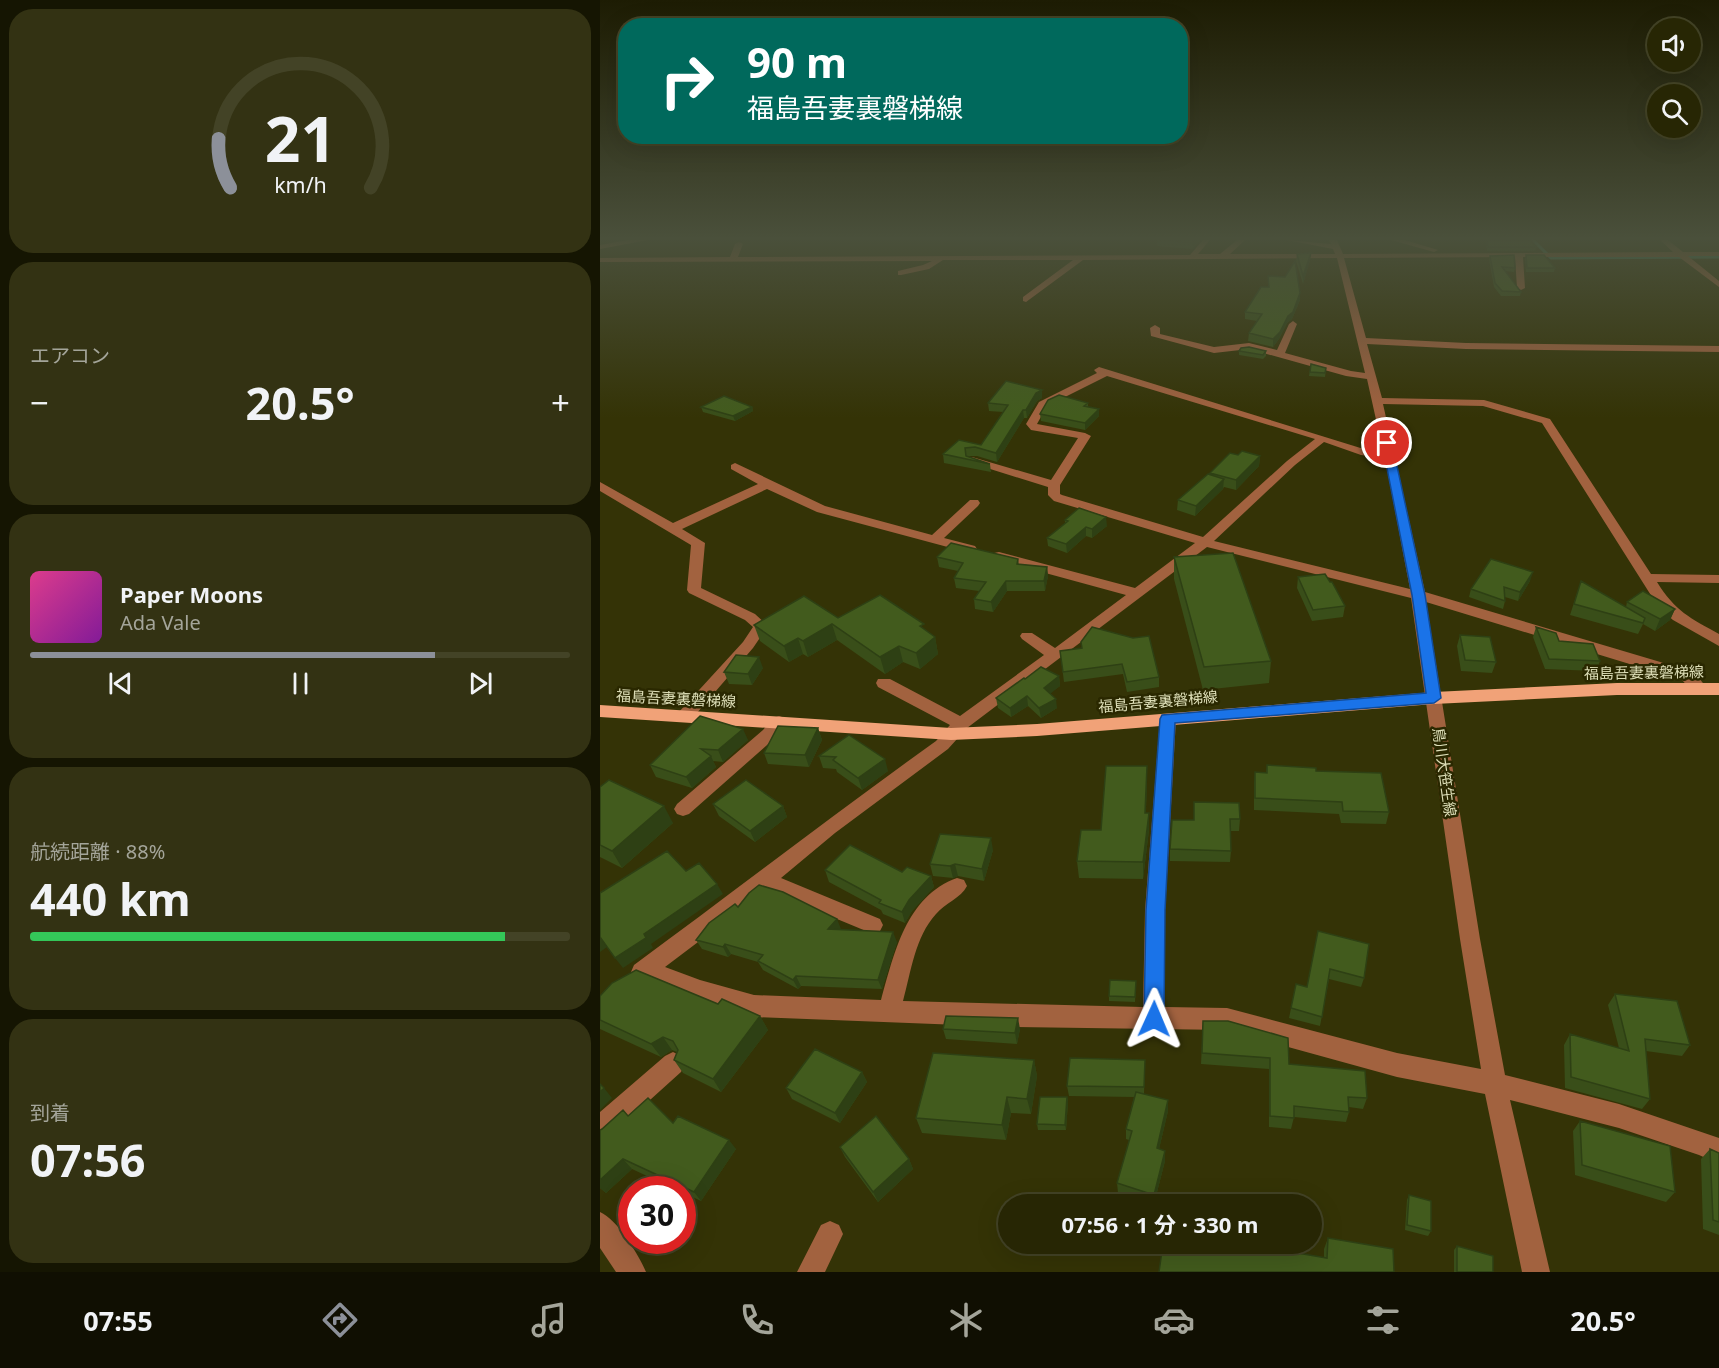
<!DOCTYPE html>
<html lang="ja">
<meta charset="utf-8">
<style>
:root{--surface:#272604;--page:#333213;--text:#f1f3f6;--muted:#a4a59a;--line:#434326;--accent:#8c9099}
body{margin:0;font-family:"Noto Sans","Noto Sans JP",sans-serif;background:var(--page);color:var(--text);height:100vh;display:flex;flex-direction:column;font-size:22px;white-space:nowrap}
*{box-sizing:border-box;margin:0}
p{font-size:20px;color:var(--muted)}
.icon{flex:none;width:33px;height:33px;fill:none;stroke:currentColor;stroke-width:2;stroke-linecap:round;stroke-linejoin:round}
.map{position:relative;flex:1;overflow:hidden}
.panel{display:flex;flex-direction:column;gap:9px;padding:9px;background:#151502;width:600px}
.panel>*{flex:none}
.hud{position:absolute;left:18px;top:18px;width:570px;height:126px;border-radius:24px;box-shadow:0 6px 24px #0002,0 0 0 2px var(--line);background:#00695c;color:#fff;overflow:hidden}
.fabs{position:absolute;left:1047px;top:18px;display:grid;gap:12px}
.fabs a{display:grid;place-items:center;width:54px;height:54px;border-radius:50%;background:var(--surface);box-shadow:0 6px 24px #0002,0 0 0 2px var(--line);font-size:30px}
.speed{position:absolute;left:18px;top:1176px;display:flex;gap:12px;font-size:30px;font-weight:700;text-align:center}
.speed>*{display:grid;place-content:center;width:78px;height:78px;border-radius:50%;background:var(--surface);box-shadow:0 6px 24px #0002,0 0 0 2px var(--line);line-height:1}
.speed .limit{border:9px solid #d22;background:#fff;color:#111}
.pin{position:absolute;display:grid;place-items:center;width:51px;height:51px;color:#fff;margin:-26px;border:3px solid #fff;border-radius:50%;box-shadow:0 2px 6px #0007}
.me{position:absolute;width:66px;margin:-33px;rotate:1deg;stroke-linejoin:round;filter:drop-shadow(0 0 4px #0008)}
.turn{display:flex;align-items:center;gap:21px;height:126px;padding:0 30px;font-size:27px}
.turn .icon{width:78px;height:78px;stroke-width:2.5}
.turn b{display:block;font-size:42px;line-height:51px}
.big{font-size:45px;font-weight:700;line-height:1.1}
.panel .widget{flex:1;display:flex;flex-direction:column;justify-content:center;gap:9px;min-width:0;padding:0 21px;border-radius:24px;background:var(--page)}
.panel .dial{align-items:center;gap:0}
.dial svg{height:156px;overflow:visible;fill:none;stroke:var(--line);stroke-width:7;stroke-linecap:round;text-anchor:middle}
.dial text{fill:var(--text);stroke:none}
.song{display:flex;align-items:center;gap:18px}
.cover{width:72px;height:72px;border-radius:9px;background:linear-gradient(135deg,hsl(330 70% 55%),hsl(290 70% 35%))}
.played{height:6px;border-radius:3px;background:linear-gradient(90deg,var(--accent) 75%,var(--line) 75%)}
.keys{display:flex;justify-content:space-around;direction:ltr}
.heat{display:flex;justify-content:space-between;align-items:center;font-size:33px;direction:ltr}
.charge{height:9px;border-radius:4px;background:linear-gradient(90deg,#34c759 88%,var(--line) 0)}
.trip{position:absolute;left:398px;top:1194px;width:324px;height:60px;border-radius:30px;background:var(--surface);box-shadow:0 6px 24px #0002,0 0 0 2px var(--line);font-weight:700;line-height:60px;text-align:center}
.dock{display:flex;height:96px;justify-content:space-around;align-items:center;background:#100f02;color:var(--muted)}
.dock .icon{width:42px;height:42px}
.dock .current{color:var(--accent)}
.dock b{font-size:27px;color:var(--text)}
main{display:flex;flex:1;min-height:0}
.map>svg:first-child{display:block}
</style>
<main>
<section class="panel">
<div class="widget dial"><svg viewBox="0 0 100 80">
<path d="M14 69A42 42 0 1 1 86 69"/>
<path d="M14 69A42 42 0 0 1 8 44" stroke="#8c9099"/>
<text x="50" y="56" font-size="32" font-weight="700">21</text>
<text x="50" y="72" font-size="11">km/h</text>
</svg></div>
<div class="widget"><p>エアコン</p>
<div class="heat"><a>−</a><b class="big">20.5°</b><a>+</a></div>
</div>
<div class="widget">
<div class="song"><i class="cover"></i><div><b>Paper Moons</b><p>Ada Vale</p></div></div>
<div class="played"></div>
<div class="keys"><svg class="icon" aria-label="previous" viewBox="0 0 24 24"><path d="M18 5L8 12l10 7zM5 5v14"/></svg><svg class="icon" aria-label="pause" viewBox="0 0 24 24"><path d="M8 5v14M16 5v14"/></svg><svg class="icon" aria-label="next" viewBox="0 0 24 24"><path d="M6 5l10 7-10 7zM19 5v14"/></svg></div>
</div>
<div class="widget"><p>航続距離 · 88%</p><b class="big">440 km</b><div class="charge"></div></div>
<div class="widget"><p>到着</p><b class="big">07:56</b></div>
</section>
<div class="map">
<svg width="1119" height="1272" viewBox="0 0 1119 1272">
<rect width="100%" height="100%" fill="#343306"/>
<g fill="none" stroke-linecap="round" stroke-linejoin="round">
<path stroke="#3d9175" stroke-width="3" d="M933,240L951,258L1119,257"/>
<path fill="#a2623f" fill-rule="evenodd" d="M28,240H48L0,249V245Z
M603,240H610L598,254H620L637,240H645L630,254H735L733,249L687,240L731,244L729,240H737L743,254L1073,252L1060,240H1068L1083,252H1119V256H1088L1119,281V287L1079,257H923L925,288L921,290L917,288L915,257L744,258L766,338L866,343L1119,346V352L866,349L767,344L782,398L884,400L950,419L1051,574L1119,575V583L1057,582C1075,611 1090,618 1119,634V646L1073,620L1059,608L942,423L883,406L783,404L825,592L1094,672L1107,688L1105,692H1093L1082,680L826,602L880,939L905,1075L1019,1104L1119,1138V1164L1099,1155L1019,1128L910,1100L950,1272H922L885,1094L797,1077L627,1030L411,1027L154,1017L100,1001L48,980L42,982L34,979L31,972L34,965C135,891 234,814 336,741L350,725L278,687L276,683L278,679H290L360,716L444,655L422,639L420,636L422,633H432L455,648L526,595L394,559L392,556L394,553L399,552L535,588L595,543L454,501L448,495V487L368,462L366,460L372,457L451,480L478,438L431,430L426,424L439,402L497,373L494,370L499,367L767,450L783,451L767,379L746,376L649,349L614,353L551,336L550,328L555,325L560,328V334L614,347L649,343L677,350L689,324L693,321L697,324L685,353L751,371L765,373L737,258L483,260L426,302L423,301V297L473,260H343L329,269L301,275H298V271L323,265L332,261L0,262V258L130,257L135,244L139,242L143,244L138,257L590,255ZM507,376L715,439L687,461L603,537L462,495L460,494V485L491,436L485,433L437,424L447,406ZM724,442L761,455L785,458L810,589L614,541L695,465ZM607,547L811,598L860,939L881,1069L797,1053L627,1008L565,1007V910L576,719L574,715H562L560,719L545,910L543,1007L303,1001C311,972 315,937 336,914C345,903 361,898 367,886L364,880L357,878C306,896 294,954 281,1000L154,995L100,980L65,967L167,890L266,931L273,934L280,931L283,925L280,919L181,878L235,833L348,749L367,728Z
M791,240H805L838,250L834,252Z
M135,463L225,506L332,535L370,500H378L380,503L378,506L344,538L375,546L377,549L370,553L217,512L167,489L82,529L105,543L101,588L155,614L168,626L153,648L90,721H78L76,717L78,713L143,642L153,627L145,620L89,593L87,590L91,545L0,491V482L73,523L158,484L131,469V465Z
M179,716L185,718L187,722L175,738L89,814L83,816L77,814L74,809L77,804L163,730L173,718Z
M73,1052L81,1056L85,1064L81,1072L9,1137L0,1140V1112L65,1056Z
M0,1212C17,1219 39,1255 46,1272H16L0,1248Z
M230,1221L239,1225L243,1234L225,1272H197L221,1225Z"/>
<path fill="#f1a278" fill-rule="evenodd" d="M1017,683H1119V695H1017L834,704L437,736L351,740L0,717V705L351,728L437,724L834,692Z"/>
</g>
<path fill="#394e19" d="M557,240H600L593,249L557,246Z
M886,240H930L936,247L935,251H887Z
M711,253L710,260L703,284L696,261L697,254Z
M926,255L955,268L954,272H926L925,259Z
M890,256L915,268L914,272L905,271L921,292L920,296H901L894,287L889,259Z
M668,276L700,293V300L692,319L687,323L679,339L673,347L648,341L649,333L657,321L645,319V312L668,287Z
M639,351H666V356L663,359L639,355Z
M711,364L726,368L725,377L709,376Z
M442,398L437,401L427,418H424L397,462L377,456H368L390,464L391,472L344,463L343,454L359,440L381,445L403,412L389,411L388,403Z
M488,403V407L499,416L485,430L441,421L440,414Z
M101,407H152L153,411L135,421L103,412Z
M638,455L660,456L659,466L636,490L624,487L623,489L595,516L577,510L578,500L610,474V473Z
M465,520L507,526L492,538L486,536L467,553L448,546L447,538L465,523Z
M337,557L418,559L419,565L447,567L448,576L445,591H407L393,612L375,609L374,599L379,591L356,588L354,578L358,571L339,567Z
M574,557L671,661L669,683L603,690L574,579Z
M698,577L730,582L745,606L743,617L712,621L697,588Z
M930,581L918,601L905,597V601L903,609L869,597L871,589Z
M981,581L1026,607L1027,602L1075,609L1070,620L1055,631L1043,624L1038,634L970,615Z
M238,618L325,630L335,637L338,654L320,669L303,662L285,674L237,640L208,657L203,654L189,662L160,641L154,625Z
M936,627L959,641L1000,661L996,671L945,669L933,637Z
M860,635L896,662L892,673L861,671L857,646Z
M481,642L559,677V687L527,692L523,674L464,682L460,651L481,648Z
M163,668L152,685L129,684L124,672Z
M459,676L460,686L450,693L457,708L441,718L428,706L411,717L398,708L396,698L425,679Z
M100,716L148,740L123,762L113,761L116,767L92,788L56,777L50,765Z
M218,728L222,740L209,767L168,764L164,753Z
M249,735L288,771L262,790L237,772L236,769L223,768L219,756Z
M667,765L716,771L789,812L786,824L741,823L739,814L654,810V783L655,772L666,773Z
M547,766L546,813L549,830L543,879L479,878L477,861Z
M0,787L73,823L22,868L0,857Z
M594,802L640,819L639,831H630L631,851L630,862L570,861V849L594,820Z
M113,804L183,806L187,817L155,842L119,816Z
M393,850L384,881L358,876L353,878L333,876L330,864Z
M225,870L302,872L331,876L334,887L312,911L305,923L283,914L281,910L229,882Z
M138,907L241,929L240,930L297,942L282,989L201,986L198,989L163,970L158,962L131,954L128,957L102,949L96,940Z
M718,931L764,978L761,987L729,979L720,1026L689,1018L696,984L707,987Z
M536,981L535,1002L509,1001V996Z
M1015,994L1090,1045L1082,1056L1046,1051L1050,1099L1042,1109L965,1088L964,1045L970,1034L1019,1048L1008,1005Z
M0,996L118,1004L160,1016L168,1030L121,1092L83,1073L74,1060L77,1052L72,1050L61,1057L0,1029Z
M603,1021L689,1064L767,1098L763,1109L749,1107V1112L746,1122L694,1117L691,1129L669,1127V1069L601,1064Z
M343,1029H420L417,1044L346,1039Z
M434,1060L437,1076L431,1114L411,1113L406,1140L322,1133L316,1118Z
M545,1060L544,1094L568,1100V1111L559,1149L565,1161L554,1204L518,1193L517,1183L529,1140L526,1139V1129L534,1097L469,1096L467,1086Z
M262,1072L267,1082L240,1123L192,1099L186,1088Z
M467,1097L468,1102L466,1130H438L437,1124Z
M28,1116L73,1123L136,1149L101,1201L82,1192V1190H77L32,1169L6,1193L0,1188V1130Z
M980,1121L1075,1192L1066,1202L975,1175L973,1131Z
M240,1147L309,1159L313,1169L278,1202L245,1157Z
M1110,1149L1119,1153V1235L1103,1229L1101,1159Z
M809,1195L831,1231L828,1236L805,1230L807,1200Z
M728,1238L794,1272L724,1257V1249Z
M857,1246L893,1272H854V1250Z"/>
<path fill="#2e4014" d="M595,240H600L593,249V243Z
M711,253L710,260L703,284V276Z
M700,293V300L692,319L687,323L679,339L673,347V339Z
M442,390V398L437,401L427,418L426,410L436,393Z
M152,407L153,411L135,421L133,416Z
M499,409V416L485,430V423Z
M423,410L424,418L397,462L396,453Z
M660,456L659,466L636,490V480Z
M624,479L623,489L595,516L596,506Z
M506,517L507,526L492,538V529Z
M486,527V536L467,553L466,544Z
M447,567L448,576L445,591L444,581Z
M933,572L930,581L918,601L920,592Z
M406,581L407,591L393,612L391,602Z
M1075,609L1070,620L1055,631L1060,619Z
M232,624L237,640L208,657L203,641Z
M335,637L338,654L320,669L316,653Z
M198,638L203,654L189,662L184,646Z
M299,646L303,662L285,674L280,657Z
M159,657L163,668L152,685L148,674Z
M459,676L460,686L445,698L444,688Z
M427,696L428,706L411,717L410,708Z
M456,699L457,708L441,718L439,708Z
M218,728L222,740L209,767L205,755Z
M143,729L148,740L123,762L118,750Z
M111,756L116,767L92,788L86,777Z
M285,759L288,771L262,790L258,778Z
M547,766V784L545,830V813Z
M64,806L73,823L22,868L12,851Z
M183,806L187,817L155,842L150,831Z
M549,813V830L543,879V862Z
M391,838L393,850L384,881L382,869Z
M355,864L358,876L353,878L350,866Z
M331,876L334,887L312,911L305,923L302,912L309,900Z
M117,884L123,894L51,944L53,948L23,968L15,958L44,934Z
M237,919L241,929L232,939L228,929Z
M293,932L297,942L282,989L278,980Z
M0,937L7,947L0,952Z
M125,944L131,954L128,957L123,947Z
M196,976L201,986L198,989L193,980Z
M160,1016L168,1030L121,1092L113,1079Z
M418,1018L420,1029L417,1044L415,1033Z
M63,1037L72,1050L61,1057L51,1044Z
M434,1060L437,1076L431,1114L427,1099Z
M262,1072L267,1082L240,1123L235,1113Z
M4,1088L12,1098L0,1110V1092Z
M407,1097L411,1113L406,1140L402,1125Z
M467,1097L468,1102L466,1130L465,1125Z
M568,1100V1111L557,1158V1148Z
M129,1140L136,1149L101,1201L94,1192Z
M565,1151V1161L554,1204V1195Z
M23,1159L32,1169L6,1193L0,1188V1180Z
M309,1159L313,1169L278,1202L273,1192Z"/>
<path fill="#425b1d" stroke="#2e4014" stroke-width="1.5" d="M563,240H595L593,243Z
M887,240H930L936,247H888Z
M711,253L703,276L697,254Z
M914,255L915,268L902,267L921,292L902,291L895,283L890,256Z
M926,255H944L955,268H927Z
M695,261L700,293L693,312L688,316L680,332L673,339L649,333L662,314L645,312L661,287H669L668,276L685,277Z
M649,347L666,351L663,355L639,351L641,348Z
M711,364L726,368L725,373L710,372Z
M406,381L442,390L436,393L426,410H423L396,453L375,447L365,448L366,456L390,464L343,454L359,440L381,445L408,405L388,403Z
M459,395L488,403L484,406L499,409L485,423L440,414L448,400Z
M124,396L152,407L133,416L101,407Z
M642,451L660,456L636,480L610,473L630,453L638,455Z
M608,474L624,479L596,506L578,500Z
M479,508L506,517L492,529L486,527L466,544L447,538L468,521L465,520Z
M351,543L418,559L417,564L447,567L444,581H406L391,602L374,599L386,582L354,578L363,563L337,557Z
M633,553L671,661L604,667L574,557Z
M891,559L933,572L920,592L904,587L905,601L871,589Z
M725,574L730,582H732L745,606L713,610L698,577Z
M981,581L1045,618L1043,623L974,604Z
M1043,591L1075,609L1060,619L1027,602Z
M280,595L324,624L320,626L335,637L316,653L299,646L280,657L232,624L203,641L198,638L184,646L154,625L204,596L238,618Z
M492,627L533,638L549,636L559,677L527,682L522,664L463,672L460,651L482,648L481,642Z
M936,627L956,633L959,641L993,644L1000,661L949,659Z
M860,635L890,637L896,662L865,660Z
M136,655L159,657L148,674L124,672Z
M441,667L459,676L444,688L456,699L439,708L427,696L410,708L396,698L424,678L425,679Z
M100,716L143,729L118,750L101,749L111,756L86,777L50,765Z
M178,726L218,728L205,755L164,753Z
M249,735L285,759L258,778L233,760L236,757L219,756Z
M667,765L716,768V771L781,773L789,812L743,811L742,802L655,798V772L667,773Z
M506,766H547L545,813H549L543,862L477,861L481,830H501Z
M9,780L64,806L12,851L0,845V787Z
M146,780L183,806L150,831L113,804Z
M594,802L639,803L640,819H630L631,851L570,849L572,820H594Z
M340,834L391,838L382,869L355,864L350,866L330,864Z
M250,845L302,872L307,867L331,876L309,900L302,912L279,903L281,900L225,870Z
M67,851L86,871L99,863L117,884L44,934L46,938L15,958L0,937V893Z
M159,885L183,892L237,919L228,929L293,932L278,980L196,976L193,980L158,961L163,955L125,944L123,947L96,940L109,923L135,904L138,907L149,893Z
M718,931L769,944L764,978L730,969L722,1017L691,1008L696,984L707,987Z
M36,970L118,1004L122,999L160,1016L113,1079L74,1060L78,1050L73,1041L63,1037L51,1044L0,1020V996L12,983Z
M510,980L536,981L535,997L509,996Z
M1015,994L1077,1001L1090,1045L1045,1039L1050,1099L971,1077L970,1034L1029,1051Z
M346,1016L418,1018L415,1033L343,1029Z
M603,1021H628L688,1038L689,1064L765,1071L767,1098L748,1097L749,1112L694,1106V1118L670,1116V1058L602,1053Z
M215,1049L262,1072L235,1113L186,1088Z
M333,1053L434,1060L427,1099L407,1097L402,1125L316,1118Z
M470,1058L545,1060L544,1087L467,1086Z
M0,1084L4,1088L0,1092Z
M536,1092L568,1100L557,1148L565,1151L554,1195L517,1183L532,1131L526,1129Z
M440,1097H467L465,1125L437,1124Z
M48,1098L73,1123L78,1116L129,1140L94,1192L23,1159L0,1180V1130L2,1129L23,1110L28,1116Z
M276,1116L309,1159L273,1192L240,1147Z
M980,1121L1070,1146L1075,1192L982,1165Z
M1110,1149L1119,1153V1222L1113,1220Z
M809,1195L831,1201V1231L807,1225Z
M728,1238L793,1249L794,1272H559L563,1244H645L727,1258Z
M857,1246L893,1256V1272H857Z"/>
<linearGradient id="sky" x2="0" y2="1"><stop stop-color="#1d1c03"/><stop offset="0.57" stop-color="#4a503b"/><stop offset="1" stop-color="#4a503b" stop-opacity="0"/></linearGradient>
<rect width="1119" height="418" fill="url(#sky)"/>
<path fill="#1a73e8" stroke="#114b97" stroke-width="1.5" d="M784,440L792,443L825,595L841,698L834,703L575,723L565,910L564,1019L561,1026L554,1028L547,1026L544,1019L546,910L560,719L562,715L826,693L812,595L782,443Z"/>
<g text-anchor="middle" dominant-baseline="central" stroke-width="5" stroke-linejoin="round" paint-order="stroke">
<g font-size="15" fill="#dddeb7" stroke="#2a2800">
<text transform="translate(1044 672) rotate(-1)">福島吾妻裏磐梯線</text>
<text transform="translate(76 698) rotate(3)">福島吾妻裏磐梯線</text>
<text transform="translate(558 701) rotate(-5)">福島吾妻裏磐梯線</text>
<text transform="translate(845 772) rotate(82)">鳥川大笹生線</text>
</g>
</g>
</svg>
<div class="fabs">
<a><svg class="icon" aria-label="sound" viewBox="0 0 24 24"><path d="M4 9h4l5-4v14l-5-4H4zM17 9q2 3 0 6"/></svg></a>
<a><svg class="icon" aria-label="search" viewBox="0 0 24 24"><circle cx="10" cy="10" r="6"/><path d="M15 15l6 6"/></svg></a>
</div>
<div class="speed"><div class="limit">30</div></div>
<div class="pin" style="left:787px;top:443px;background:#d93025"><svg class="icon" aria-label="arrive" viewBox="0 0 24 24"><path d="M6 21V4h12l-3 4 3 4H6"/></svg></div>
<svg class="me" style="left:554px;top:1019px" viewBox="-20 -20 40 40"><path d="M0-17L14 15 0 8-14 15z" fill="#1a73e8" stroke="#fff" stroke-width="4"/></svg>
<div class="trip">07:56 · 1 分 · 330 m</div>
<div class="hud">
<div class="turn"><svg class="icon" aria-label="right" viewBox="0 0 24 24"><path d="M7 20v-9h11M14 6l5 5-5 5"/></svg><div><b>90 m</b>福島吾妻裏磐梯線</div></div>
</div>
</div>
</main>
<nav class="dock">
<b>07:55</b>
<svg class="icon current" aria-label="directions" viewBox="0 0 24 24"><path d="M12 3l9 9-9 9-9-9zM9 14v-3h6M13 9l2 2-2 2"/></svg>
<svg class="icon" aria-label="music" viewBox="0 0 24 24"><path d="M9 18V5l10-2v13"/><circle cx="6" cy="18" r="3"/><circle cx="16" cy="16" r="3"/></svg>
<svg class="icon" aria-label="phone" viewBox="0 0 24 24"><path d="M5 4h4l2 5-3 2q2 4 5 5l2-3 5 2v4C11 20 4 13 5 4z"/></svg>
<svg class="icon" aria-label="climate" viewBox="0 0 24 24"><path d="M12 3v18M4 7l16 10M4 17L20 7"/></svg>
<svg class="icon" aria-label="car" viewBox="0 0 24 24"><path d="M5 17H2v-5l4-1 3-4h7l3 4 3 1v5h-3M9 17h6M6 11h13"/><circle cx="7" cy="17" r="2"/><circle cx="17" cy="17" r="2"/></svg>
<svg class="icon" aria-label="filters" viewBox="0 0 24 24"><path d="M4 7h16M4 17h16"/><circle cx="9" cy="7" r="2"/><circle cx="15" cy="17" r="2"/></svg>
<b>20.5°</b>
</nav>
